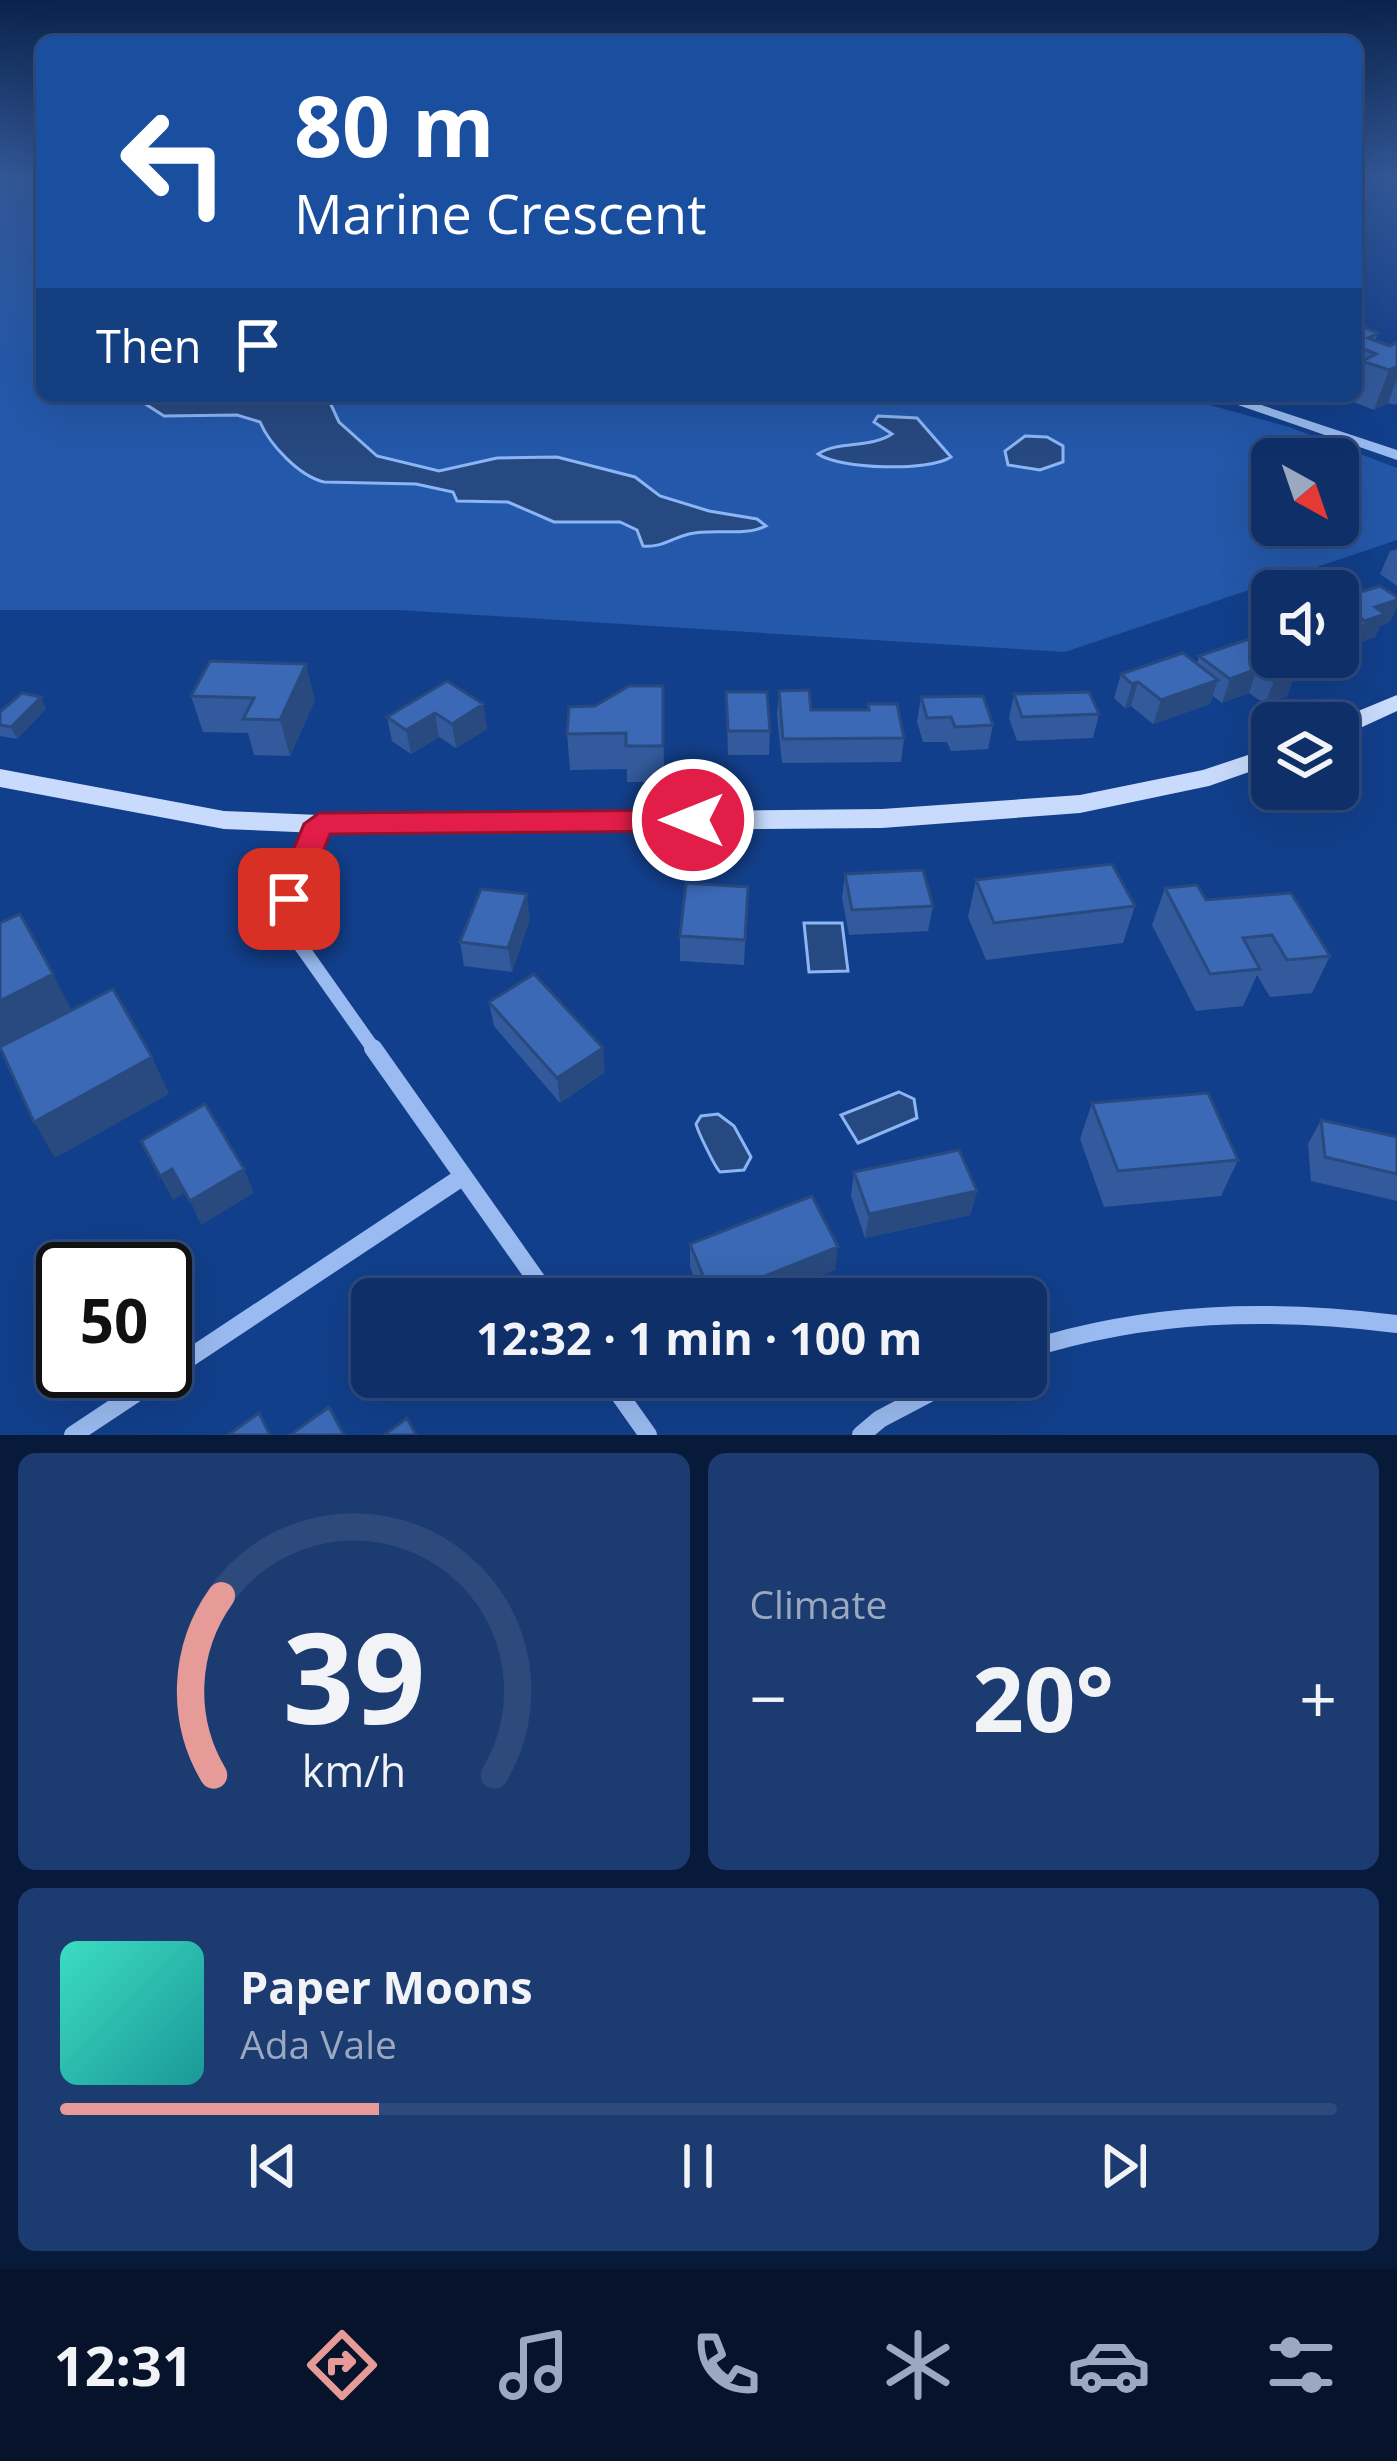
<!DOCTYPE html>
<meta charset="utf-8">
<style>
:root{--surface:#0e2f68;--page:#1c3b71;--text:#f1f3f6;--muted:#9ba9c0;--line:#2e4a7c;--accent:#e69b98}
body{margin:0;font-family:"Open Sans",sans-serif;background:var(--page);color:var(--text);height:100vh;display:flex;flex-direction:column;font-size:45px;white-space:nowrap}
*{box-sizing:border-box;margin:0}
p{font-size:39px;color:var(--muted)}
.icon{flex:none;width:66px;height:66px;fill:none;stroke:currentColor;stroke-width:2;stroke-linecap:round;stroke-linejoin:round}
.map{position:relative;height:1435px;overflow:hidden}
.details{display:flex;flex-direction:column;gap:18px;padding:18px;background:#081a39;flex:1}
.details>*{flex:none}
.banner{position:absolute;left:36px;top:36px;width:1326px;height:366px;border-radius:18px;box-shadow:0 12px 48px #0002,0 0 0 3px var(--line);background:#1a4fa0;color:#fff;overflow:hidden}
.needle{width:78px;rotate:140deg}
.buttons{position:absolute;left:1251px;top:438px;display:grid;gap:24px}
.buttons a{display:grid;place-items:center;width:108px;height:108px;border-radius:18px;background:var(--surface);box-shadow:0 12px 48px #0002,0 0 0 3px var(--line);font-size:60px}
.speed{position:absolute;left:36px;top:1242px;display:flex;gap:24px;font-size:60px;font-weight:700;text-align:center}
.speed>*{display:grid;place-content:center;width:156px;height:156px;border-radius:50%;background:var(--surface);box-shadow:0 12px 48px #0002,0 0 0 3px var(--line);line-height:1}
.speed .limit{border:6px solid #111;border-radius:18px;background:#fff;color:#111}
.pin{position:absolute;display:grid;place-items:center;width:102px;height:102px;color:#fff;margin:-51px;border-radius:24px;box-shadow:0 6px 18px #0006}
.me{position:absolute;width:132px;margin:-66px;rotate:270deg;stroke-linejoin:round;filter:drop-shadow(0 0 9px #0008)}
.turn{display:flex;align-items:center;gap:42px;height:252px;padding:0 60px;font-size:54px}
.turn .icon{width:156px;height:156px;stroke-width:2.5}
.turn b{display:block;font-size:84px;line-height:102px}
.then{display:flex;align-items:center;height:114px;padding:0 60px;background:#0003;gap:24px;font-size:45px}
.big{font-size:90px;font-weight:700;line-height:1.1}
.details .card{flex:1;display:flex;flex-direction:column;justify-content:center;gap:18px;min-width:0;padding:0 42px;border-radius:18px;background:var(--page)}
.details .dial{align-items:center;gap:0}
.dial svg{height:312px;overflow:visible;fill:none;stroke:var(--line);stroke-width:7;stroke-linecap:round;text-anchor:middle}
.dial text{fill:var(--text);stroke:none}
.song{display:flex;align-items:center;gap:36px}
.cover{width:144px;height:144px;border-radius:18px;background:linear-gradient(135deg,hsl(170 70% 55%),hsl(180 70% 35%))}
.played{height:12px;border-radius:6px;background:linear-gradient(90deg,var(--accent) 25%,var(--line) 25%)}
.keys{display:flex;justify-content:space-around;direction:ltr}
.heat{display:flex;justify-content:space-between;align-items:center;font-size:66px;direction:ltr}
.details .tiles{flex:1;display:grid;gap:18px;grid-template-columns:1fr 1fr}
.card:last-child{grid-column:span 2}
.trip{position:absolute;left:351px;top:1278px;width:696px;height:120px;border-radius:18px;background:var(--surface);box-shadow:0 12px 48px #0002,0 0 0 3px var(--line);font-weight:700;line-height:120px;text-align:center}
.tabs{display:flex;height:192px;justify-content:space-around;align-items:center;background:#06132a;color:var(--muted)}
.tabs .icon{width:84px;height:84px}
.tabs .current{color:var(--accent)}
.tabs b{font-size:54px;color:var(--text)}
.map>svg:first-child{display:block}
</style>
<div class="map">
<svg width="1397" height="1435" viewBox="0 0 1397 1435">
<rect width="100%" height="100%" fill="#123f8b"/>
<path fill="#2458aa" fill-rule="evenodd" d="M0,177H42V396H1177L1289,427L1397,468V540L1065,652L399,610H0ZM1272,459H1338V525H1272Z"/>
<path fill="#274981" stroke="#8bb5f4" stroke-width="3" d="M157,396H327L339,422L377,456L439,471L497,458L557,457L635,477L660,496L709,511L757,519L766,526C744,537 714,528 689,534C672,538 661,548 643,546L637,530L620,522H554L508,502L457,501L453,492L416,484L324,482C299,476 270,445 260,422L237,415L164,416L147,405Z
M878,416L917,418L951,457C929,472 839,469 818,454C840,440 869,449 892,434L874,422Z
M1025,436L1047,437L1063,446V462L1040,470L1008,465L1005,451Z
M804,923H842L848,971L809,972Z
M899,1092L914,1099L917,1118L858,1143L841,1115Z
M718,1114L734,1126L751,1157L744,1170L720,1172C715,1167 698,1132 696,1124L701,1116Z"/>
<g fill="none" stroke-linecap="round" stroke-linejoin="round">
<path stroke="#9abbf1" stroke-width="14" d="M319,824L289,899L291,932L375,1051"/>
<path stroke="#9abbf1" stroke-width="18" d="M373,1048L550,1299
M1026,1350C1149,1311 1270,1308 1397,1324
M607,1377L648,1435
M73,1435L462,1177
M861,1435L880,1419L960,1377"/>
<path fill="#9abbf1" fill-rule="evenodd" d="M1212,396H1234L1397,450V460Z"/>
<path fill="#c8dbfc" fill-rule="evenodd" d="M1397,695V711L1347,734L1338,736V723H1329Z
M1272,747V764L1209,786L1080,813L882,828L319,833L224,829L0,787V769L224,811L319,815L882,809L1080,795L1203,770Z"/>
</g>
<path fill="#335a9c" d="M1356,324L1378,333L1375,340L1390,346L1397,342V403L1395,405L1388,403L1374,410L1348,400L1349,396H1356Z
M1397,549V586L1380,574L1390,551Z
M1314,586L1397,597V607L1390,622L1380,626L1375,637L1360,642L1356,652L1295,674L1287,696L1265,704L1249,693L1222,703L1213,696L1210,704L1153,724L1131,706L1125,708L1114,698L1121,674L1197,664L1199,656L1259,646L1265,628L1272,625V657H1338V591H1312Z
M663,686L664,782H627V769L570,770L567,734L595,706Z
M779,691L811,710H867L868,704L904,738L901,762L782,763L777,715Z
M726,692L770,731L769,755H728Z
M1014,694L1099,714L1093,738L1017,741L1009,718Z
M191,696L315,700L290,756L254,755L248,733L203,732Z
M921,697L993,725L988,749L951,751L947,742H923L917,722Z
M483,704L487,729L456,748L439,737L411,754L392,741L387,717Z
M46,709L17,739L0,736V712Z
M845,874L933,906L928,931L849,935L842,898Z
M976,880L1135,906L1123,943L986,960L968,917Z
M748,887L744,965L680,961V936Z
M1165,888L1206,900L1330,956L1312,993L1270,997L1257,975L1243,1006L1196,1011L1152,925Z
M530,919L512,972L464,966L460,942Z
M489,1002L605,1072L560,1103L494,1026Z
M1092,1103L1238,1160L1221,1196L1104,1207L1080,1139Z
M1321,1120L1397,1137V1201L1311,1181L1308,1144Z
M854,1172L977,1191L970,1215L865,1238L851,1196Z
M690,1244L835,1270L764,1299H703L690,1267Z"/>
<path fill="#294a7f" d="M1397,366V379L1388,403L1374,410L1389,370Z
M1397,600V607L1390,622L1380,626L1375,637L1360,642L1356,652L1295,674L1287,696L1265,704L1274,681L1291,674L1297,657H1338V638L1361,631L1365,621L1375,607Z
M306,664L315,700L290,756L280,720Z
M1257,669L1249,693L1222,703L1230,679Z
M1218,680L1210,704L1153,724L1161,700Z
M1138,682L1131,706L1125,708L1132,684Z
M41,697L46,709L17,739L11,727Z
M483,704L487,729L456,748L452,724Z
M435,713L439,737L411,754L406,730Z
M527,894L530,919L512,972L508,948Z
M53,974L72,1011L0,1048V1001Z
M603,1048L605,1072L560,1103L557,1078Z
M152,1057L169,1094L55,1158L34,1122Z
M172,1169L184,1193L173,1200L160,1176Z
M244,1169L254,1193L201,1225L190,1201Z
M977,1191L970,1215L865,1238L869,1214Z
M838,1247L835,1270L764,1299H712V1297Z"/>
<path fill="#3b69b5" stroke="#294a7f" stroke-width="3" d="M1356,324L1378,333L1368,338L1390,346L1397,342V366L1389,370L1362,361L1376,354L1356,346Z
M1337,579L1357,593L1380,586L1397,597V600L1375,607L1385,614L1365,621L1338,602V591H1322L1314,586Z
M1338,609L1366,629L1338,638Z
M1249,639L1272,657L1296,672L1274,681L1257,669L1230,679L1199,656Z
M1183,653L1218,680L1161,700L1138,682L1132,684L1121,674Z
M210,661L306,664L280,720L243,719L254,698L191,696Z
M447,681L483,704L452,724L435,713L406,730L387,717Z
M629,686H663V746H626V733L567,734L569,707L595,706Z
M809,690L811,710H869L868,704H897L904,738L783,739L779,691Z
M726,692H767L770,731H728Z
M1089,692L1099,714L1022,717L1014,694Z
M22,693L41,697L11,727L0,725V712Z
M983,696L993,725L955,727L951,717L927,718L921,697Z
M1112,864L1135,906L994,923L976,880Z
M923,870L933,906L852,910L845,874Z
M686,883L748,887L745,940L680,936Z
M1197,885L1206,900L1291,893L1330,956L1287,960L1272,935L1243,938L1260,969L1210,974L1165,888Z
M481,889L527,894L508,948L460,942Z
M20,914L53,974L0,1001V923Z
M534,974L603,1048L557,1078L489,1002Z
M113,989L152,1057L34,1122L0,1047Z
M1208,1093L1238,1160L1118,1171L1092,1103Z
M205,1104L244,1169L190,1201L172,1169L160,1176L141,1141Z
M1321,1120L1397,1137V1174L1325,1157Z
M959,1150L977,1191L869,1214L854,1172Z
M812,1196L838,1247L712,1297L690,1244Z
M329,1407L344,1435H290Z
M259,1413L270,1435H228Z
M407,1418L416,1435H384Z"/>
<linearGradient id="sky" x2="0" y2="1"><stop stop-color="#0a234c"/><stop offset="0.47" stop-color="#335898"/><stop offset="1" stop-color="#335898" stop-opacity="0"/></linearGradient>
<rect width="1397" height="377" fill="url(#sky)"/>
<path fill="#e11d48" stroke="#92132f" stroke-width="3" d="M693,810L708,820L693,831L330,834L300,908H278L273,899L304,824L319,813Z"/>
</svg>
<div class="buttons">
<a><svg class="needle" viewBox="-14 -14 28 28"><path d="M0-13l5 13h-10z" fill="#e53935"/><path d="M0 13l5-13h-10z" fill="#9ba9c0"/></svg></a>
<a><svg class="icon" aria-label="sound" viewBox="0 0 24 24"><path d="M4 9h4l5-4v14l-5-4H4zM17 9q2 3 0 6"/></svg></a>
<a><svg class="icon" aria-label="layers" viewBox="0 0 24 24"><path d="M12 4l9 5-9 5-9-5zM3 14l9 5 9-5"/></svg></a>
</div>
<div class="speed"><div class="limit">50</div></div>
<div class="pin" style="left:289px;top:899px;background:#d93025"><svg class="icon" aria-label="arrive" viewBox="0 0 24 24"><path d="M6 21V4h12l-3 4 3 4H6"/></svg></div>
<svg class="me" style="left:693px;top:820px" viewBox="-20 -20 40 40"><circle r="17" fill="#e11d48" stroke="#fff" stroke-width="3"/><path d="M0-11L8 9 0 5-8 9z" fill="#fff"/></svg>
<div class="trip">12:32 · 1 min · 100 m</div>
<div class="banner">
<div class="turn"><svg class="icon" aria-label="left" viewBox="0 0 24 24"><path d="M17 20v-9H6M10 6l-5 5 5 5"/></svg><div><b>80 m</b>Marine Crescent</div></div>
<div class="then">Then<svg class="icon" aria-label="arrive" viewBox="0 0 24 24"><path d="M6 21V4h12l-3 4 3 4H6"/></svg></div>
</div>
</div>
<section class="details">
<div class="tiles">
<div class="card dial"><svg viewBox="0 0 100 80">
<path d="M14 69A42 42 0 1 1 86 69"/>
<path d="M14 69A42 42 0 0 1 16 23" stroke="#e69b98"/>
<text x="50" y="56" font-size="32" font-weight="700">39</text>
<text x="50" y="72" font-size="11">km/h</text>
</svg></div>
<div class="card"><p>Climate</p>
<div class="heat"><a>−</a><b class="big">20°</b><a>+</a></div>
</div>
<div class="card">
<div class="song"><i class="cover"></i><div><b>Paper Moons</b><p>Ada Vale</p></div></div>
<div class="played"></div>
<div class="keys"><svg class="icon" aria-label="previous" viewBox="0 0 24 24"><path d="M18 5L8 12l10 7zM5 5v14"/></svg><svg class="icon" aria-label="pause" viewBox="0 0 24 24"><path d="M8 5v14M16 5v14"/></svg><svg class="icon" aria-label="next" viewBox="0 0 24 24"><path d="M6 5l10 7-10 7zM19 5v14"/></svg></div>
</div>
</div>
</section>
<nav class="tabs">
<b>12:31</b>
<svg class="icon current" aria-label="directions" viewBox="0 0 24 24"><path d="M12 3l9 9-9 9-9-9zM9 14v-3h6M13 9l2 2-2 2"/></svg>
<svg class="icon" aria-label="music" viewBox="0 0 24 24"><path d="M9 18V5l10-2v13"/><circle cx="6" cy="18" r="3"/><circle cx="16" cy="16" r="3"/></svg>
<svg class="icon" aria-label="phone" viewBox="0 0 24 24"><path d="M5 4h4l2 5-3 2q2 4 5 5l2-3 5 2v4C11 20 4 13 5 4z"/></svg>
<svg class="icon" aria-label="climate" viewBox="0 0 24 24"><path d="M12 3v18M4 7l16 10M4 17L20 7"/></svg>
<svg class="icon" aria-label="car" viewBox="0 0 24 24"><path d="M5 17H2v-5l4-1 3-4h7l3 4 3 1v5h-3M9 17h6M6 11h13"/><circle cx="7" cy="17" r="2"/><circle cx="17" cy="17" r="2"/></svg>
<svg class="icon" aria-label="filters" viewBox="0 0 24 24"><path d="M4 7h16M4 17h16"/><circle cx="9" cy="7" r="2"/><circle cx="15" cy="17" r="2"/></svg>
</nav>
